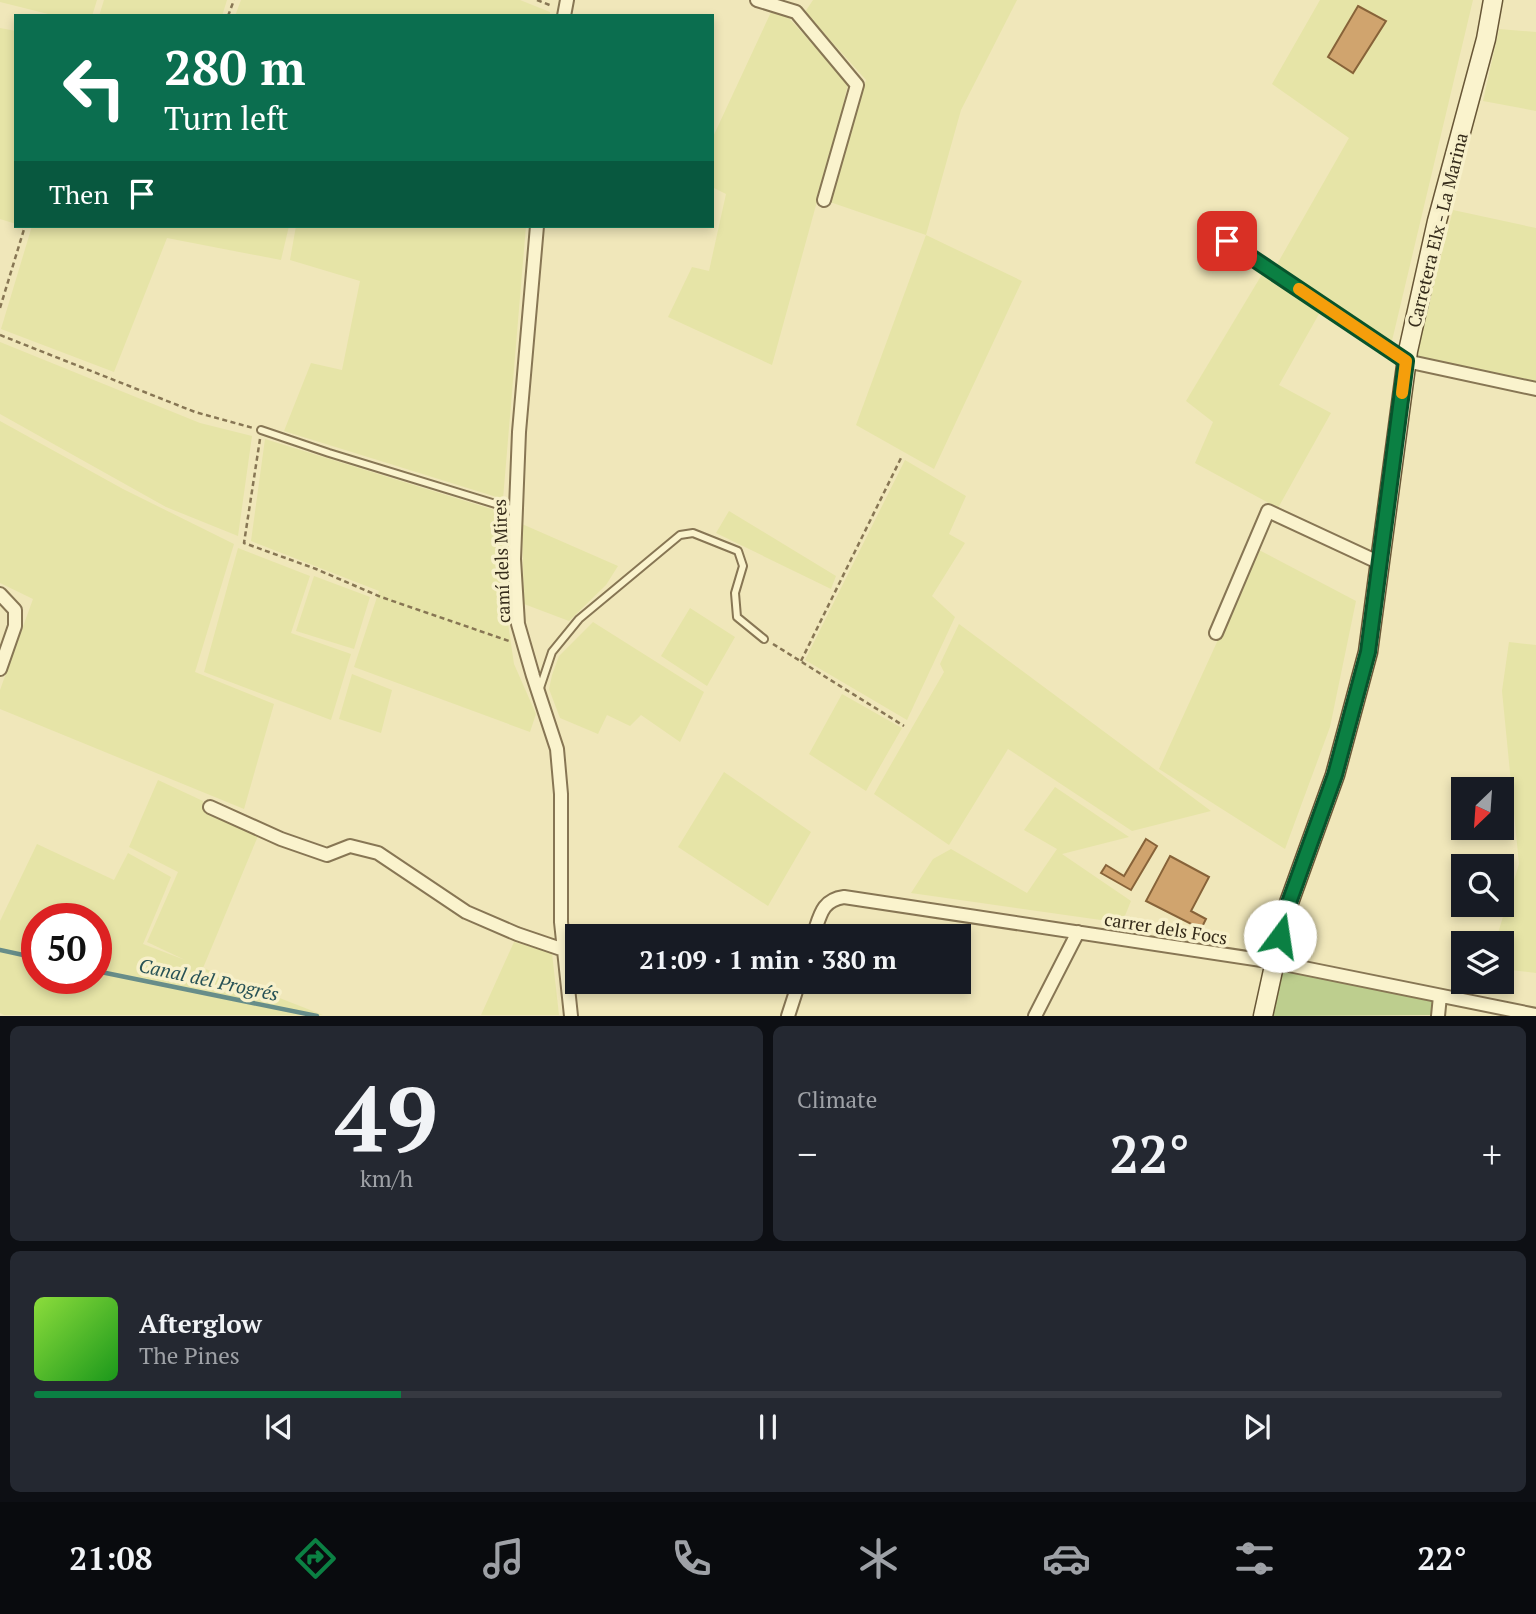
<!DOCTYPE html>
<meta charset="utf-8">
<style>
:root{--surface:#171b24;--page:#242831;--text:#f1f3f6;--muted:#9ea1a6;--line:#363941;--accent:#0b8043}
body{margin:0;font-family:"PT Serif",serif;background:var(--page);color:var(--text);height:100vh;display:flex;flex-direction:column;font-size:26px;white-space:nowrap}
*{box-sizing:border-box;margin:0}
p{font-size:23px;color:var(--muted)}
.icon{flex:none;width:38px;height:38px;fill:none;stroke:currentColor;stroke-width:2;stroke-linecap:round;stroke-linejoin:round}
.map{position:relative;height:1016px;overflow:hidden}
.details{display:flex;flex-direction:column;gap:10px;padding:10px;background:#0d0f14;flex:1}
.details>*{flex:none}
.hud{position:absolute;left:14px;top:14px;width:700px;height:214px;border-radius:0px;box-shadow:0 4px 10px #0003;background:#0b6e4f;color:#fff;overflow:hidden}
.needle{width:46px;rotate:205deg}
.tools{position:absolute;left:1451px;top:777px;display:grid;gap:14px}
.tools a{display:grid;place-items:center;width:63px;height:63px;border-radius:0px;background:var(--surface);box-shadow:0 4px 10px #0003;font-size:35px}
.speed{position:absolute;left:21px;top:903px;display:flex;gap:14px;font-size:35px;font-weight:700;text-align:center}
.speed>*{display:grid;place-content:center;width:91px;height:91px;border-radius:50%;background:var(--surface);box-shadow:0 4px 10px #0003;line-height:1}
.speed .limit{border:10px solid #d22;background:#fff;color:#111}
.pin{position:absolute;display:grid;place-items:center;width:60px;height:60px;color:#fff;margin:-30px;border-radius:14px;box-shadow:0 4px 10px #0006}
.me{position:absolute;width:77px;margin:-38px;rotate:14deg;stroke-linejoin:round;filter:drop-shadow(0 0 5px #0008)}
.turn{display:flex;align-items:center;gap:24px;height:147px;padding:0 35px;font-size:32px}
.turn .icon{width:91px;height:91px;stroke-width:2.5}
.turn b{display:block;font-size:49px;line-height:60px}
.then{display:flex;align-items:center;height:66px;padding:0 35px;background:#0003;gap:14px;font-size:26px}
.big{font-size:52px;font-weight:600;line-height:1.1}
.details .card{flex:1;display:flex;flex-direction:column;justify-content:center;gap:10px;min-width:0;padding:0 24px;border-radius:10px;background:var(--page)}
.details .dial{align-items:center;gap:0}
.dial b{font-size:91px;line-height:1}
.song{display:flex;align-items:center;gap:21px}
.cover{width:84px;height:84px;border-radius:10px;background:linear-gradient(135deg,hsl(90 70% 55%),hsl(120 70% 35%))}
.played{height:7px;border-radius:4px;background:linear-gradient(90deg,var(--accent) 25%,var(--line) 25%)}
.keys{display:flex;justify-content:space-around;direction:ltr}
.heat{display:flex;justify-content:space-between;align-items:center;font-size:38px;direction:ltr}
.details .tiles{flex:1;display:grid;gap:10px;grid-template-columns:1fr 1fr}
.card:last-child{grid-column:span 2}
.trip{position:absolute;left:565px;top:924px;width:406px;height:70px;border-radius:0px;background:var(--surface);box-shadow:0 4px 10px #0003;font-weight:600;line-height:70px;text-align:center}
.tabs{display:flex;height:112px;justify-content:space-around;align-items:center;background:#090b0e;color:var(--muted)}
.tabs .icon{width:49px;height:49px}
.tabs .selected{color:var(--accent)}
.tabs b{font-size:32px;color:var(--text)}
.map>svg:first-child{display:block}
</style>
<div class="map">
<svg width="1536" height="1016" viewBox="0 0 1536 1016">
<rect width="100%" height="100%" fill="#f0e7ba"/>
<path fill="#e6e4a7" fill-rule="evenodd" d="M0,0H97L92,16H56L0,2Z
M104,0H227L222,16H99Z
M241,0H520L550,12V16H235Z
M813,0H1017L961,110L926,235L1022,281L934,469L856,425L926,235L830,202L866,80L805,12Z
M1320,0H1473L1391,345L1276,266L1349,138L1272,84Z
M772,10L788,17L848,84L840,118L772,365L668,317L692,267L709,271L726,194L712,187V139Z
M0,28L16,31V224L0,219Z
M1499,29L1536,32V111L1483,101Z
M1453,210L1536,228V381L1415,356Z
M32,226H289L281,260L167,238L114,372L1,329Z
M296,226H526L503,499L284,431L311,363L342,370L360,281L290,260Z
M1264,271L1319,314L1279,385L1331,413L1278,508L1195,463L1213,422L1186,401Z
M0,342L200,423L252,436L238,536L166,507L0,414Z
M0,421L123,489L234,544L195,672L274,704L244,809L0,709V690L33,599L0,583Z
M265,439L501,512L503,589L514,664L536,714L530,732L354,667L379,591L251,541Z
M905,460L966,496L949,534L965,543L932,596L955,617L907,720L805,660Z
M729,511L836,576L831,589L716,533Z
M522,524L618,566L606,585L569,621L524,604Z
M238,548L310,576L291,633L351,654L331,720L204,672Z
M1259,550L1356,601L1330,727L1285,849L1159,769Z
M314,576L370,597L354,649L296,631Z
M690,608L735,637L707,686L661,656Z
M593,622L704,692L680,742L641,715L630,726L607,715L598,734L560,718L549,689L552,675L559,656Z
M959,624L1211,811L1132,831L1008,749L949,845L874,794L944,672L940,664Z
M1509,642L1536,645V973L1502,969V943H1495L1519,864L1502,691Z
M352,674L392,690L381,733L339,719Z
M842,694L902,728L866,791L809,754Z
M724,772L811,832L768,906L678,847Z
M158,780L203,801L206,811L258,836L203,968L323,1015H4L0,1013V921L37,844L114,880L128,853L171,877L143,944L185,960L147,942L178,872L129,847ZM37,919H96V978H37Z
M1055,787L1129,837L1062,854L1131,901L1122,923L911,893L933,859L951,849L1027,893L1057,849L1024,830Z
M514,942L552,953L559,1015H481Z"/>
<path fill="#bdce8e" d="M1283,971L1436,1000L1434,1015L1273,1016Z"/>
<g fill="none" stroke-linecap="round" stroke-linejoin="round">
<path stroke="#678d89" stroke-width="4.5" d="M0,950L37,958
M96,971L317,1016"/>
</g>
<path fill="#d0a46e" stroke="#876339" stroke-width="2" d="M1358,6L1386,21L1353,73L1328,57Z
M1146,839L1157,846L1131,890L1101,873L1106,865L1124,876Z
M1170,856L1209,877L1191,911L1206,919L1201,929L1146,901Z"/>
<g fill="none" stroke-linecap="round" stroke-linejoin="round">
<g stroke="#877654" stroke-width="10">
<path id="lane" d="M261,430L329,453L515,510
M540,688L552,652L579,619L680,535L693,533L738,551L743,566L735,593L737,617L764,639"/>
</g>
<g stroke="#877654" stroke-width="16">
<path id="street" d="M757,0L796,12L857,85L824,200
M564,16L567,0
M537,226L519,432L514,559L518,624L533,676L557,749L561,794V922L571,1016
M1227,241L1406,361L1536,389
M0,594L15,610V626L0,669
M1216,633L1268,511L1380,563
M210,807L281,839L327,855L350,846L378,853L466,912L517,934L564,950
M813,936C820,917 821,900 844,897L1274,962L1536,1015
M788,1016L799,982
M1035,1016L1078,932
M1438,1016L1440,996"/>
</g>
<g stroke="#685737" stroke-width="21">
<path id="secondary" d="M1263,1016L1286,911L1335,775L1368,652L1408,351L1437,221L1486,39L1493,0"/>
</g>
<path stroke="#877654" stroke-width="2.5" stroke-dasharray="5 3.5" stroke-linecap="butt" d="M537,0L552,6
M228,16L234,0
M0,308L25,226
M0,335L195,412L253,428
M260,439L244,543L316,569L381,597L509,641
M773,644L904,726
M801,661L901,458"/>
<use href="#lane" stroke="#faf3cd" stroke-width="6"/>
<use href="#street" stroke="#faf3cd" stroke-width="12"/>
<use href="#secondary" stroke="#faf3cd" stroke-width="18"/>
</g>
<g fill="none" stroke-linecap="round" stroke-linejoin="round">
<g stroke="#07532c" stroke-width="18">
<path id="route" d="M1227,241L1406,361L1368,652L1335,775L1286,911L1280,936"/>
</g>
<use href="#route" stroke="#0b8043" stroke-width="12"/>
<path stroke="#f59e0b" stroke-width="12" d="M1299,289L1406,361L1402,393"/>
</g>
<g text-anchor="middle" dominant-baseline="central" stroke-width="7" stroke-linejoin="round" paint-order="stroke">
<g font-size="18" fill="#352b1a" stroke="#f7f0ca">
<text transform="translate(1437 230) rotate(-76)">Carretera Elx - La Marina</text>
<text transform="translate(501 561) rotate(-92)">camí dels Mires</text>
<text transform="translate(1166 928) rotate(9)">carrer dels Focs</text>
</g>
<g font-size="19" font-style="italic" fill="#285256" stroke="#f7f0ca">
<text transform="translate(209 979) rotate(12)">Canal del Progrés</text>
</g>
</g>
</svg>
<div class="tools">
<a><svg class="needle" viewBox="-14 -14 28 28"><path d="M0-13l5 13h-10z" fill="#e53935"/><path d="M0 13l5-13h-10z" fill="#9ea1a6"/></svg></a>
<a><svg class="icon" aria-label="search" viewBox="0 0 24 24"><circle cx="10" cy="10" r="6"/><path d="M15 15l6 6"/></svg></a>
<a><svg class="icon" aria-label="layers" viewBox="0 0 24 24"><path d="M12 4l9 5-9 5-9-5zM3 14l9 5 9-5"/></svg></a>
</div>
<div class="speed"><div class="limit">50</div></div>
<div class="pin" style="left:1227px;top:241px;background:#d93025"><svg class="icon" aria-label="arrive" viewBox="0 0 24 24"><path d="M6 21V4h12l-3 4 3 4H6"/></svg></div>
<svg class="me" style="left:1280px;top:936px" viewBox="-20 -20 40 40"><circle r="19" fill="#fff"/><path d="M0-13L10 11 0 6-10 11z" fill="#0b8043"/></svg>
<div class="trip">21:09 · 1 min · 380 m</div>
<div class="hud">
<div class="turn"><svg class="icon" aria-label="left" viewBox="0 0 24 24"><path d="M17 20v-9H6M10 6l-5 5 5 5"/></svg><div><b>280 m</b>Turn left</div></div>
<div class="then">Then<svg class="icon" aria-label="arrive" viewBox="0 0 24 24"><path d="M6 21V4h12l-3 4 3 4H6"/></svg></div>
</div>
</div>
<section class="details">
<div class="tiles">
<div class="card dial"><b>49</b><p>km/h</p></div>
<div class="card"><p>Climate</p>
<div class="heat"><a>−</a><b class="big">22°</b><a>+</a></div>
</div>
<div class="card">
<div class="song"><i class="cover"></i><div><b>Afterglow</b><p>The Pines</p></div></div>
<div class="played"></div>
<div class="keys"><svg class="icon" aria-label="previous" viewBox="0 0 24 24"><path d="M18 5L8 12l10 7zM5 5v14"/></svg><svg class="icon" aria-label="pause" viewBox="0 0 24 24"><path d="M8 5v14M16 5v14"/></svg><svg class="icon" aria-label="next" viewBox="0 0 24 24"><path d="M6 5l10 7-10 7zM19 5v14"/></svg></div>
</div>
</div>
</section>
<nav class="tabs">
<b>21:08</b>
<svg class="icon selected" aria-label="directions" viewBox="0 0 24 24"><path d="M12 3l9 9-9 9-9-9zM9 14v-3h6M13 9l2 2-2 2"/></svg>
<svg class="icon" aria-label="music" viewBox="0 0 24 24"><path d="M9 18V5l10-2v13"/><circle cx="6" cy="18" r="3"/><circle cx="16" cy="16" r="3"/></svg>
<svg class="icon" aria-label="phone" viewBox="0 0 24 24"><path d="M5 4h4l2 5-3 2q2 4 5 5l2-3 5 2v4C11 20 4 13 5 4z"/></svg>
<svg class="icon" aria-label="climate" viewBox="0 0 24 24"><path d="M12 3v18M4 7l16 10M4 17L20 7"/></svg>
<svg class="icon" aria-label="car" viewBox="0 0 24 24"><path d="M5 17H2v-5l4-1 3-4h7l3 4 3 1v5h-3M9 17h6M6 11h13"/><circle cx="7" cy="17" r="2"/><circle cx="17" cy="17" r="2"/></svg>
<svg class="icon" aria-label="filters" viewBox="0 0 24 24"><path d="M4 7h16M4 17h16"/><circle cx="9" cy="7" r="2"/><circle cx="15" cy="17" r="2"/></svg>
<b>22°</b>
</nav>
